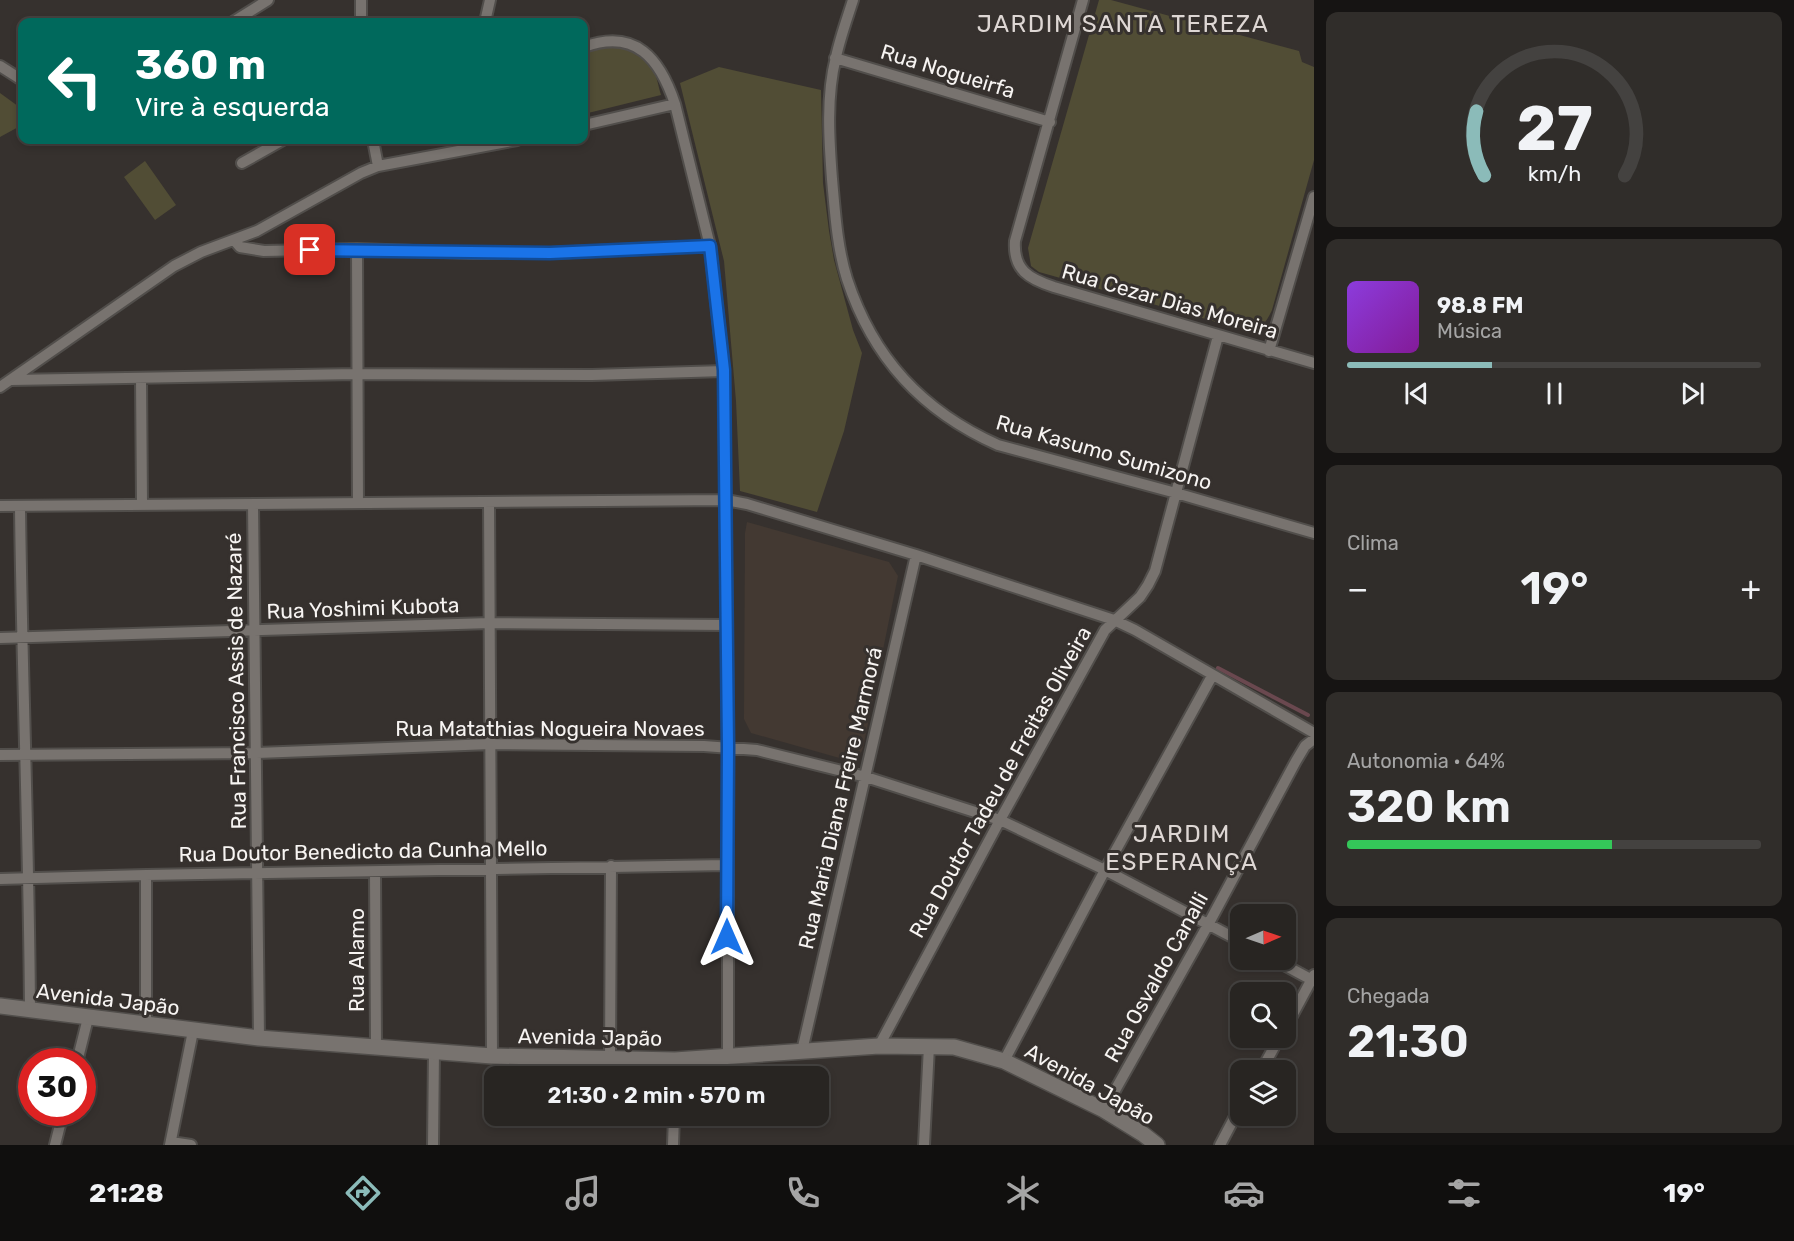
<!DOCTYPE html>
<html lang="pt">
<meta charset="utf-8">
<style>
:root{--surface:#282522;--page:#302d2a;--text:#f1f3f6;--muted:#a5a5a5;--line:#444240;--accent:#8bbbb9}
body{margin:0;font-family:Rubik,sans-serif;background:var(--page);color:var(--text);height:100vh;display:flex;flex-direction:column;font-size:22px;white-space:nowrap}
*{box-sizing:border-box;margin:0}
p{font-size:20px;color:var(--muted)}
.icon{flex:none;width:33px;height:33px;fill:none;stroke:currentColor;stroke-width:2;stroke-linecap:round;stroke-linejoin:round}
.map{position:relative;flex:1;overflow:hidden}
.side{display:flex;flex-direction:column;gap:12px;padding:12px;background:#161413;width:480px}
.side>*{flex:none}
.banner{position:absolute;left:18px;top:18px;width:570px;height:126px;border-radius:12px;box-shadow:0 3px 9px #0003,0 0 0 2px var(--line);background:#00695c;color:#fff;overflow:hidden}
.needle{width:39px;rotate:88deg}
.fabs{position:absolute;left:1230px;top:904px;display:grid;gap:12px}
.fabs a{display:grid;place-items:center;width:66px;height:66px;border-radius:12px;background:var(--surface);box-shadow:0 3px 9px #0003,0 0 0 2px var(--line);font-size:30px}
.speed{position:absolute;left:18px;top:1048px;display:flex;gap:12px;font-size:30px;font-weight:700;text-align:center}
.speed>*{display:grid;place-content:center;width:78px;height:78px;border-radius:50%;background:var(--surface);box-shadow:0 3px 9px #0003,0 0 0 2px var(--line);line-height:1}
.speed .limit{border:9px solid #d22;background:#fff;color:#111}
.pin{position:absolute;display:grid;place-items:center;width:51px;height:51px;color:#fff;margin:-26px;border-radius:12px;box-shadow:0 3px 9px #0006}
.me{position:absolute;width:66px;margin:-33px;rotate:0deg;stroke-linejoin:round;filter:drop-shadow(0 0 4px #0008)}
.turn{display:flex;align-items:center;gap:21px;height:126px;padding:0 18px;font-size:27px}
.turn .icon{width:78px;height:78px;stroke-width:2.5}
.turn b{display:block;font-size:42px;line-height:51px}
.big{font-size:45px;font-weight:600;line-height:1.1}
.side .card{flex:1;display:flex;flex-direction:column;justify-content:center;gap:9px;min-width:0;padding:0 21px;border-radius:12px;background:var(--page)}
.side .dial{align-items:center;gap:0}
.dial svg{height:156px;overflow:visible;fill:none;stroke:var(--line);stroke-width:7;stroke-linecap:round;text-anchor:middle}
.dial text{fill:var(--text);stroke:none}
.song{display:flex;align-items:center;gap:18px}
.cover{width:72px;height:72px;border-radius:9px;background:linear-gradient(135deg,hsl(270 70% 55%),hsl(290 70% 35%))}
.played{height:6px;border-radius:3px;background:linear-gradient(90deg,var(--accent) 35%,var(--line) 35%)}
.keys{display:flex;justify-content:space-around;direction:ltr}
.heat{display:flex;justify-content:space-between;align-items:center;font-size:33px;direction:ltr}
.charge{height:9px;border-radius:4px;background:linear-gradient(90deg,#34c759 64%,var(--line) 0)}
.trip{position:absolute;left:484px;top:1066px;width:345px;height:60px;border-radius:12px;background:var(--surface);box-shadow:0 3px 9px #0003,0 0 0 2px var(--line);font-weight:600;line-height:60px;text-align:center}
.menu{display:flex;height:96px;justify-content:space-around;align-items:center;background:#100f0e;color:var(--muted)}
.menu .icon{width:42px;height:42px}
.menu .selected{color:var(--accent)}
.menu b{font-size:27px;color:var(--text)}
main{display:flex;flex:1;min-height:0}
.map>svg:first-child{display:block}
</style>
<main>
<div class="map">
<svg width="1314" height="1145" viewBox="0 0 1314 1145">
<rect width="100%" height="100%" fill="#36312e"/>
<path fill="#433932" d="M747,522L889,562L898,576L863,748L858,760L850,761L751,733L744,719L745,533Z"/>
<path fill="#514d35" d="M1099,0H1111L1299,51L1302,62L1314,67V160L1272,310C1260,336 1252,330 1227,325L1039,272L1031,266L1028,248Z
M614,47C653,51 652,61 661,95L584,114V53L596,48Z
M719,67L821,90L823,183L829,231L834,260L853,330L862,353L844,431L817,512L740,491L736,401L724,261L680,83Z
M0,93L22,109V125L0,137Z
M145,161L176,205L155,220L124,177Z"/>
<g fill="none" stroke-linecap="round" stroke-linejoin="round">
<path stroke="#6a484f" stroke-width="4" d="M1218,668L1308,715"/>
<g stroke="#514e4b" stroke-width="14">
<path id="minor" d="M361,0V22
M853,0C847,19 840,38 836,57C826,96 829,140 832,179C835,212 837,247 847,279C873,358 922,411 998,445L1176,493L1314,533
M1083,0L1015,241C1013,270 1029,279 1054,287L1314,363
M233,22L268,0
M485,22L490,0
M584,47C636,28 660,59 675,104L710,246L724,371L728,747V1056
M835,58L1050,122
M0,66L22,80
M584,125L675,104
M373,140L378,166
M242,163L283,140
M234,240L240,247L264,251L357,249L472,253H550L710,246
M357,249L358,503
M1269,351L1314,197
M141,378L142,504
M11,380L357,374L592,375L724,371
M0,387L174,266L201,252L257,231L361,173L378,166L517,140
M489,502L492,1056
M253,504L259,1038
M0,506L726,500L747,504L916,555L1114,620L1135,630L1314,733
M20,507C22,675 29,843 30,1011
M0,638L490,623L727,625
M0,755L257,753L491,744L704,746L757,750L866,777L1000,820L1105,870L1240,941
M375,872L376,1047
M0,879L146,875L727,865
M1275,960L1314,981
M146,1024V875
M1286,1027L1314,975
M879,1046L1000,820L1105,630L1140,597L1148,585L1155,571L1218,336
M802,1051L916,555
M610,1059L611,866
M1004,1061L1105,870L1212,676
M77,1062L88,1018
M1261,1071L1279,1038
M675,1077V1060
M1104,1110L1209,923L1296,761L1305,746L1314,739
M171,1142L191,1145
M55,1145L63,1113
M170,1145L193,1031
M433,1145L434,1051
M673,1145L674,1116
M924,1145L929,1046
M1220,1145L1240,1107"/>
</g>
<g stroke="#514e4b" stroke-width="18">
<path id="secondary" d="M0,1006L259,1038L492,1056L675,1060L879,1046L954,1047L1004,1061L1104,1110L1143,1134L1157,1145"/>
</g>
<use href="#minor" stroke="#78736f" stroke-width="10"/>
<use href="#secondary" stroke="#78736f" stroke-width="15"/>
</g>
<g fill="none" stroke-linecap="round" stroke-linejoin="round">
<g stroke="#114b97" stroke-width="15">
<path id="route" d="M310,250L550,253L710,246L724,370L728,747L727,937"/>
</g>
<use href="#route" stroke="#1a73e8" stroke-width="10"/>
</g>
<g text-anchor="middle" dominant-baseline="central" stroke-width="6" stroke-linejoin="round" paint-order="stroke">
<g font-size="21" fill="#f7f4f2" stroke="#36312e">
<text transform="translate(948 71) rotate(17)">Rua Nogueirfa</text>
<text transform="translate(1170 301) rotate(16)">Rua Cezar Dias Moreira</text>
<text transform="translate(1104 452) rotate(16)">Rua Kasumo Sumizono</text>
<text transform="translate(363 608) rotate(-2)">Rua Yoshimi Kubota</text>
<text transform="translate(236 681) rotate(-91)">Rua Francisco Assis de Nazaré</text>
<text x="550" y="728">Rua Matathias Nogueira Novaes</text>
<text transform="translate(1000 782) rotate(-61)">Rua Doutor Tadeu de Freitas Oliveira</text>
<text transform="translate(840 798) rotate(-77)">Rua Maria Diana Freire Marmorá</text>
<text transform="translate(363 851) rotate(-1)">Rua Doutor Benedicto da Cunha Mello</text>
<text transform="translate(356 960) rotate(-90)">Rua Alamo</text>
<text transform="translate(1156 977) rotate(-61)">Rua Osvaldo Canalli</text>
<text transform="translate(108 999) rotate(7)">Avenida Japão</text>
<text transform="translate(590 1037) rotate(1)">Avenida Japão</text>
<text transform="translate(1090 1084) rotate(29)">Avenida Japão</text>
</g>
<g font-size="24" letter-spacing="1.5" fill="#ded7d4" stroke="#36312e">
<text x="1123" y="24">JARDIM SANTA TEREZA</text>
<text x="1182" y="834">JARDIM<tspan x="1182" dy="28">ESPERANÇA</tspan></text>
</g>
</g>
</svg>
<div class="fabs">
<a><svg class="needle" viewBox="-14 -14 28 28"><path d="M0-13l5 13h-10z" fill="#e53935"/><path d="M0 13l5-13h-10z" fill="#a5a5a5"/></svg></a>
<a><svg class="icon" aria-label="search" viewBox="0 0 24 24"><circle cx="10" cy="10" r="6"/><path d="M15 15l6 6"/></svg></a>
<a><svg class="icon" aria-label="layers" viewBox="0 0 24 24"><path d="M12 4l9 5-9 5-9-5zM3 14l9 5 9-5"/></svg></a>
</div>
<div class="speed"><div class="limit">30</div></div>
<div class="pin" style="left:310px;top:250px;background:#d93025"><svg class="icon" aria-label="arrive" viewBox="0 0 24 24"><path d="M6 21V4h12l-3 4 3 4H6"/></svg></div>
<svg class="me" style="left:727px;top:937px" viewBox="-20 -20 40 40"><path d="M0-17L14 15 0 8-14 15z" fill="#1a73e8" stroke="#fff" stroke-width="4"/></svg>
<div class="trip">21:30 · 2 min · 570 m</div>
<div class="banner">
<div class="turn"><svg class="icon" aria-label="left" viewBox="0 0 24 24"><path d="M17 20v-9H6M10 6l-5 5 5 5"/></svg><div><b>360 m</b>Vire à esquerda</div></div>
</div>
</div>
<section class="side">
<div class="card dial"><svg viewBox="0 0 100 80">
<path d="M14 69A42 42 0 1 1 86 69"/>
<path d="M14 69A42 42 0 0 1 10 36" stroke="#8bbbb9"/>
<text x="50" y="56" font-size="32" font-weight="700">27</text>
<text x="50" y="72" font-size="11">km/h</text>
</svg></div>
<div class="card">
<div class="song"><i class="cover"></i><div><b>98.8 FM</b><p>Música</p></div></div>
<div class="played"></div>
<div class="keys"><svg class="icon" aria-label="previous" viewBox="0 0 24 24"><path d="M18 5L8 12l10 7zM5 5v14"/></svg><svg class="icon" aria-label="pause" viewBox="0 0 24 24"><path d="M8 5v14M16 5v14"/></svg><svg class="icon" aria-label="next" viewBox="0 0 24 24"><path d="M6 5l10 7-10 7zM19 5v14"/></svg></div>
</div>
<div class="card"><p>Clima</p>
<div class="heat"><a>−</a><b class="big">19°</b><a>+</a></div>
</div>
<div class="card"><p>Autonomia · 64%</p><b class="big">320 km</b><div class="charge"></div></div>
<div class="card"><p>Chegada</p><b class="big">21:30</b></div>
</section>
</main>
<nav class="menu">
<b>21:28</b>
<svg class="icon selected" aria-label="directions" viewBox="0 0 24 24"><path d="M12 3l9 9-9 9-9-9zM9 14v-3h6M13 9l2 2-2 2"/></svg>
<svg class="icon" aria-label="music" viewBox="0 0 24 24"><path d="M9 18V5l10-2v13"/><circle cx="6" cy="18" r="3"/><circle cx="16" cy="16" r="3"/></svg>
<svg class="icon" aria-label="phone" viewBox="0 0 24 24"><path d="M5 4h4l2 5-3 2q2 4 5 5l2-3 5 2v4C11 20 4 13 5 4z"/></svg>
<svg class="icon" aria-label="climate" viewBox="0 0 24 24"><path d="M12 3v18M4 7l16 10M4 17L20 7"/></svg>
<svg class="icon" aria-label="car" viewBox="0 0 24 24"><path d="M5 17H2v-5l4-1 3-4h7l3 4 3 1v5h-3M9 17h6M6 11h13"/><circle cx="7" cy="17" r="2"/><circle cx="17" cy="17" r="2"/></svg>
<svg class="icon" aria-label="filters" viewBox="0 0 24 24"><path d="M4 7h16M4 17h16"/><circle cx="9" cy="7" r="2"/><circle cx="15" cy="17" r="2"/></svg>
<b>19°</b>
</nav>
